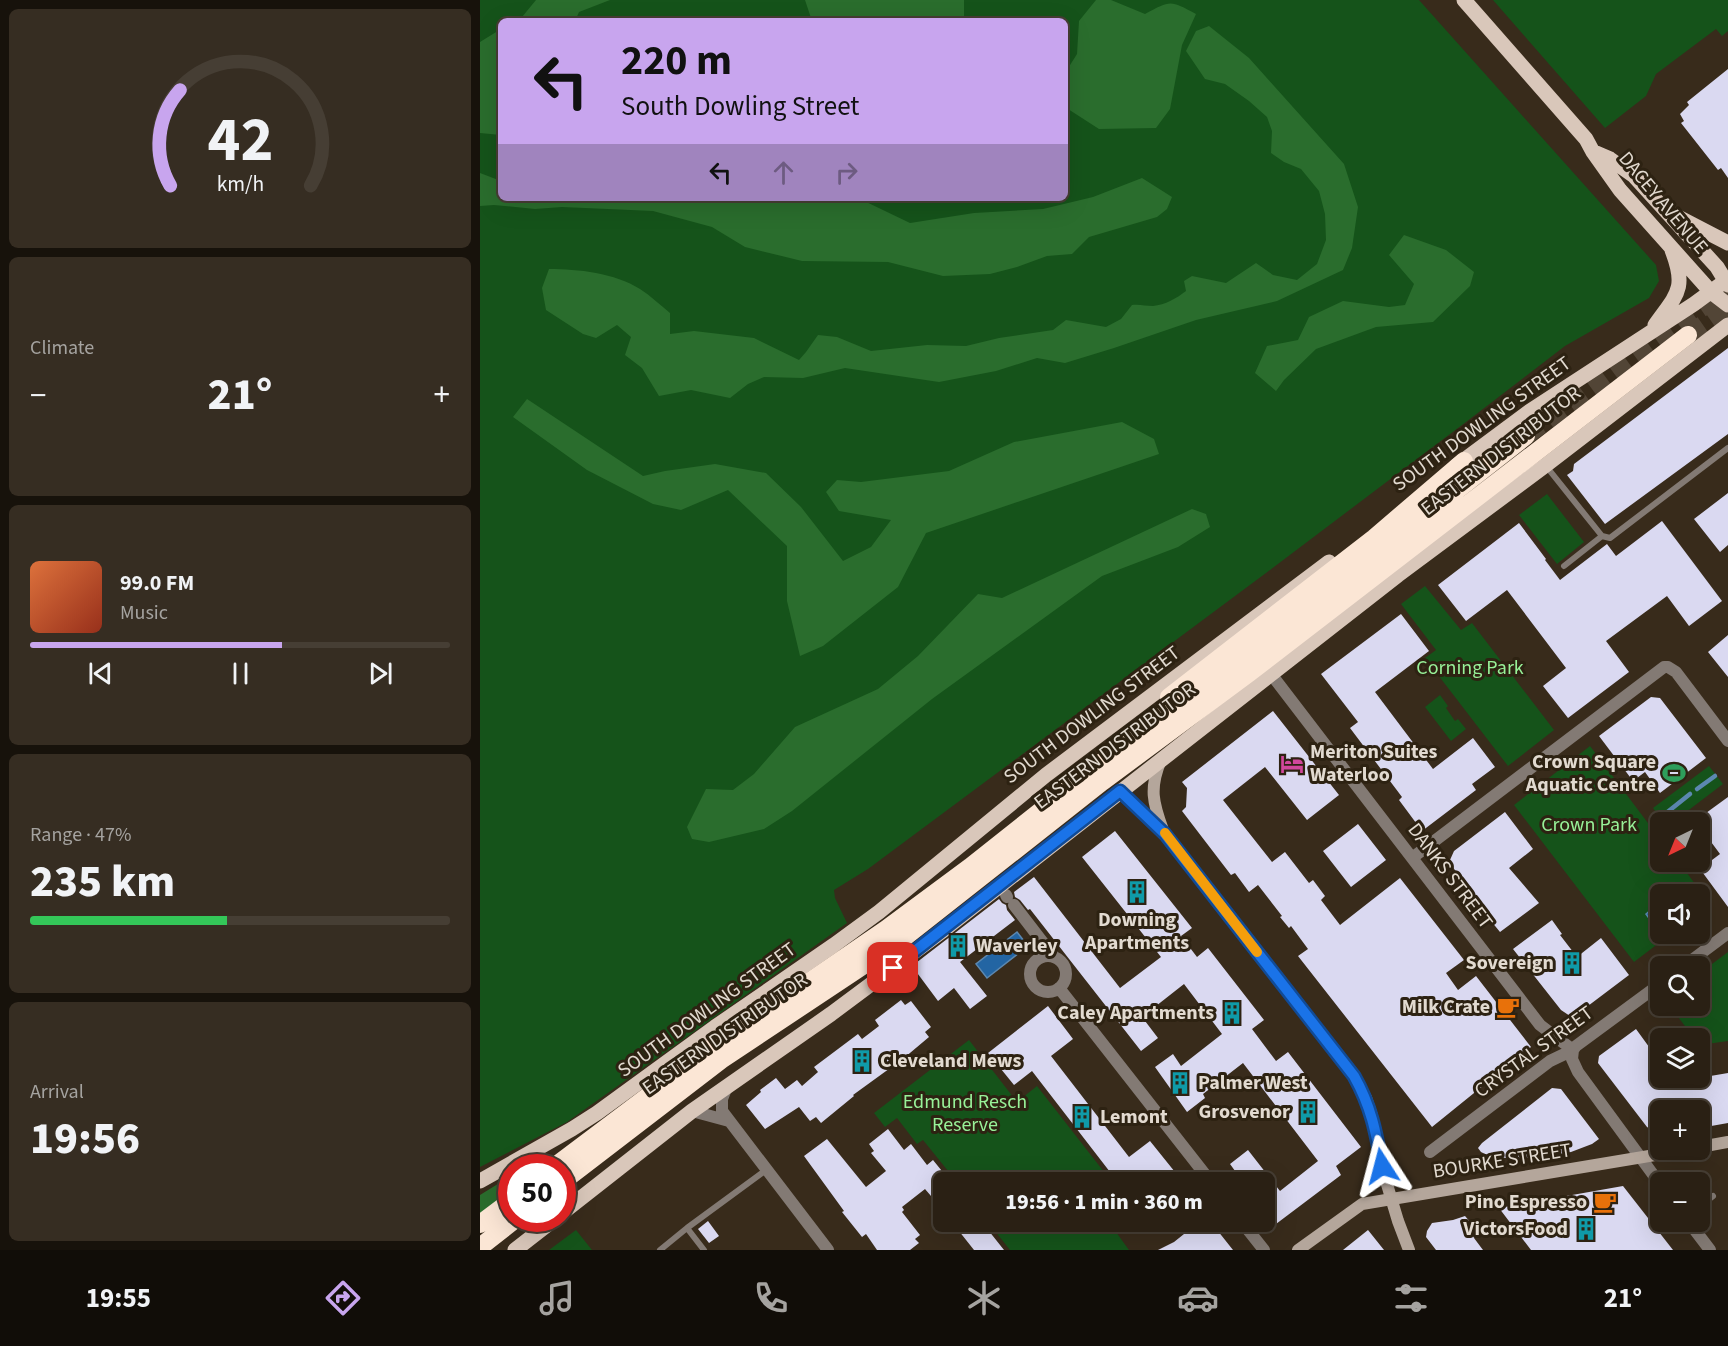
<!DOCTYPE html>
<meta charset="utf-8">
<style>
:root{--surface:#2a2014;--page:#362d22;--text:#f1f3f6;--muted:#a5a3a0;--line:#463e34;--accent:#c8a5ee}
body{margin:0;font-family:"Source Sans 3",sans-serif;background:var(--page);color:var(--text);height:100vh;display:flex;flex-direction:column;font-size:22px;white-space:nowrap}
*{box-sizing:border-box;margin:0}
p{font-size:20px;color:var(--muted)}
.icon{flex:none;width:33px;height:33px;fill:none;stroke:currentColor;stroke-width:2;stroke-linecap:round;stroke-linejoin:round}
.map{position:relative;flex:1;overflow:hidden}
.drawer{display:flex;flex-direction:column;gap:9px;padding:9px;background:#17120b;width:480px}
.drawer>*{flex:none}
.hud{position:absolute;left:18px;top:18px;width:570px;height:183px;border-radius:9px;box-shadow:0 6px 24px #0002,0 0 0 2px var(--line);background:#c8a5ee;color:#111;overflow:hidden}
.needle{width:39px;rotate:223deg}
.controls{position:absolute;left:1170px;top:812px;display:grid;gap:12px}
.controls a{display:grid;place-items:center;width:60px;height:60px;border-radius:9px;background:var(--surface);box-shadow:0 6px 24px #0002,0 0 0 2px var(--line);font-size:30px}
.speed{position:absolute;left:18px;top:1154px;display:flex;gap:12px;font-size:30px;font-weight:700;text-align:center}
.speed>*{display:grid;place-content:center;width:78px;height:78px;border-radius:50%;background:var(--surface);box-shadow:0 6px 24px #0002,0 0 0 2px var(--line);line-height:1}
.speed .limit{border:9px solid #d22;background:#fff;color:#111}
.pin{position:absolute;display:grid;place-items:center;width:51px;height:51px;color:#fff;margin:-26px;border-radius:12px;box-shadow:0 3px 9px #0006}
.me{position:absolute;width:66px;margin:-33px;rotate:351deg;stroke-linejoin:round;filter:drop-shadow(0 0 4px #0008)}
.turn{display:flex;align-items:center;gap:21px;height:126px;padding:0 24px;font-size:27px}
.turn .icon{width:78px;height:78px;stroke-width:2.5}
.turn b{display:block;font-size:42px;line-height:51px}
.lanes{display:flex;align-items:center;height:57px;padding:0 24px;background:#0003;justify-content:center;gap:30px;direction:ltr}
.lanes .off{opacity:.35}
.big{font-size:45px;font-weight:800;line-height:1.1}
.drawer .tile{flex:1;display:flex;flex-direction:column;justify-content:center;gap:9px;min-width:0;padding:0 21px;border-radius:9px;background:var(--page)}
.drawer .dial{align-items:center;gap:0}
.dial svg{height:156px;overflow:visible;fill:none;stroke:var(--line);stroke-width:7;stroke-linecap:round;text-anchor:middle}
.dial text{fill:var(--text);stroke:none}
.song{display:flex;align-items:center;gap:18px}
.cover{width:72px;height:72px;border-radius:9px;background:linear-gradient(135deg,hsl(20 70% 55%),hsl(10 70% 35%))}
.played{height:6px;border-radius:3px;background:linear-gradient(90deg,var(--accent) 60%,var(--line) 60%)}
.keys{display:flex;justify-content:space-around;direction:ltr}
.heat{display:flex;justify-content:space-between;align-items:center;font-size:33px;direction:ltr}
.charge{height:9px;border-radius:4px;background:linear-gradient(90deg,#34c759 47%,var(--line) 0)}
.trip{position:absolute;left:453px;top:1172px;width:342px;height:60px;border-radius:9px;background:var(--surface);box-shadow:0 6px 24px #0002,0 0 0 2px var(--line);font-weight:800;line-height:60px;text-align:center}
.menu{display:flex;height:96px;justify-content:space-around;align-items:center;background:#110d08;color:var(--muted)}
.menu .icon{width:42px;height:42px}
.menu .selected{color:var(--accent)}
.menu b{font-size:27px;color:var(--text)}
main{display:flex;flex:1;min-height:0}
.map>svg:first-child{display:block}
</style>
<main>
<section class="drawer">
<div class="tile dial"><svg viewBox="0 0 100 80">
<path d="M14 69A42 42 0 1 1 86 69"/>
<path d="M14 69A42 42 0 0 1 19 20" stroke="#c8a5ee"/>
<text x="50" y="56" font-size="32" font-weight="700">42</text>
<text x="50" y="72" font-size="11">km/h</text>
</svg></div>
<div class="tile"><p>Climate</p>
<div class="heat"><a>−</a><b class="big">21°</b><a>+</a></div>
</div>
<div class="tile">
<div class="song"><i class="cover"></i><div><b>99.0 FM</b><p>Music</p></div></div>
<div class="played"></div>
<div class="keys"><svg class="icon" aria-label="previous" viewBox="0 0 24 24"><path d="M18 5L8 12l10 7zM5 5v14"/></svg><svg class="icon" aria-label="pause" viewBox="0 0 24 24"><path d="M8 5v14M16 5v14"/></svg><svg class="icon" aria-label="next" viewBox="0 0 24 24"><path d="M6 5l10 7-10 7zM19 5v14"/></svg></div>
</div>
<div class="tile"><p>Range · 47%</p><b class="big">235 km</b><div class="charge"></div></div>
<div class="tile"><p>Arrival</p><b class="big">19:56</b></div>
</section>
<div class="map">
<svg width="1248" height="1250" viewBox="0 0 1248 1250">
<rect width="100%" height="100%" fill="#382b1b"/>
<path fill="#15531a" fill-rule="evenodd" d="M0,0H939L1176,265L1179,281L1169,298L1085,346L986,422L786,573L388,869L354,890L355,898L367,923L87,1122L0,1167ZM21,21H585V198H21Z
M1013,0H1248V31L1242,36L1236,29L1176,74L1166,96L1125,128Z
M1067,494L1104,542L1077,564L1039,515Z
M945,586L981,630L992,623L1074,730L1028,766L945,658L956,650L921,604Z
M960,695L968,706L966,708L975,721L978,719L986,729L971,741L945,707Z
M1110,746L1180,839V861H1198L1230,904L1220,912V894H1180V933H1192L1154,962L1034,805Z
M1229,766L1243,784L1193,822H1183L1173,808Z
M1248,952V1041L1220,1045V1038H1214L1189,1005H1220V973Z
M489,1040L537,1102L557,1086L628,1177L621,1182H477L443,1140L437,1144L417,1118L405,1127L394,1113Z
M507,1221H628L649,1250H530Z
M96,1230L112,1250H69Z"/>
<path fill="#2a6d2d" d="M56,0H130L99,12L95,21H35L42,17Z
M325,0H484V21H332Z
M616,0H631L665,14C691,0 690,0 716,14L702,45L690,109L676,128L619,129L588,109H585V73L597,54L599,21Z
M729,26L769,58L864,164L878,207L872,248L863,270L797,301L716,320L634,348L585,363L557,358L516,371L459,382L365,368L323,378L284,377L268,384L250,398L211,390L179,396L162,368L145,355L151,337L137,325L116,338L103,334L66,310L62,288L69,269C98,269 135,273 160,289C171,296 180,305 190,313V334L214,331L274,338L319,360L326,352L338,335L357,337L391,351L447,345L486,346L519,338L573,330L586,320L626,327L641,319L652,305C659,304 666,306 673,306C685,305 697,298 706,291L704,281L712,276L746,283L776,263L793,275L817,280L837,264L846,240L845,214L839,191L821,169L804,162L791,153L792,131L787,117L769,101L745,84L725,79L706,51L716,31Z
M21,29V135L0,133V42Z
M0,173L21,181V198H378L430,223L494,213L563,209L613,197L662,178L692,197L687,209L677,217L609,237L592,254L567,256L537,267L510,274L463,276L408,262L322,261L265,247L232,227L173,211L82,207L55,209L14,205L0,206Z
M924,235L966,250L994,272L990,286L953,322L896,327L836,349L804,380L796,391L775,373L787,346L818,340L829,317L863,301L909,307L925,305L934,284L909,255Z
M47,399L163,476L185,471L235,464L286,473L321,507L363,561L391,547L411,520L359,511L346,492L357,480L381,482L469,471L534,442L642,422L674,439L679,454L446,533L418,587L343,646L320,656L307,601V546L248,490L201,510L173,504L107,470L33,417Z
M712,509L726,514L730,527L698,547L622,576L452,699L312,811L284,829L229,842L212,839L207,827L226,789L253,790L274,774L315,727L398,689L438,656L498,594L522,598Z
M31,1176V1190L0,1214V1195Z"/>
<path fill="#2365a3" stroke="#5c88b0" stroke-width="1.5" d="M1180,902V933H1192L1184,939L1166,914Z
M537,932L548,946L507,978L496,964Z"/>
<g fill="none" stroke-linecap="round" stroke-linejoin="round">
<path stroke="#5c88b0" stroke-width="4.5" d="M1217,789L1235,776
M1180,818L1210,794"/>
</g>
<path fill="#dad9f1" d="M1248,69V178L1241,168L1238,170L1201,123L1204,121L1200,114L1209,105L1207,102Z
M1248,348V434L1125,524L1087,475L1093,471L1094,464Z
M1248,493V545L1240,552L1214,519Z
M1182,521L1242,601L1209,626L1187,596L1126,641L1149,672L1088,718L1063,686L1086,668L1027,590L986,621L958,585L1039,523L1066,559L1065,560L1080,580L1127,544L1136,556Z
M921,614L949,651L895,692L953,769L993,738L1015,767L992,784L996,790L942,831L919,800L922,797L870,728L878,722L841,674Z
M1248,635V677L1228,652Z
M1171,697L1180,698L1226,758L1180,793L1165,772L1153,781L1119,736Z
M793,711L859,795L827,820L785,767L743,800L792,862L805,852L829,883L833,880L845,896L841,900L860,925L920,878L984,960L966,973L978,990L996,976L1051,1047L952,1127L818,956L828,949L811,926L809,928L800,917L802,916L778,885L769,892L755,873L751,875L702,811L706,807L707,788L702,782Z
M1248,797V907L1220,869L1240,854L1220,827V822L1215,821Z
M1025,812L1053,849L1029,868L1059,903L1020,932L1011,921L1010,923L975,877L978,875L971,864L970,860L974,851Z
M878,824L906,860L871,887L843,851Z
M635,831L712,928L701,936L717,957L728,948L784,1020L772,1029L796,1061L808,1052L881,1147L856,1166L861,1175L796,1224L784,1209V1182H763L750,1164L768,1150L800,1191L838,1161L763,1063L723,1094L725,1098L707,1112L675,1067L693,1054L701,1066L742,1034L704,984L662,1017L678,1038L661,1051L550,909L548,910L540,900L535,897L534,892L554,877L640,988L681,957L602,857Z
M519,899L522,903L526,905L527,910L535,920L480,962L507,996L490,1009L474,988L458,1001L432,966Z
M1072,920L1082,934L1080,935L1097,957L1121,938L1149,975L1096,1015L1090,1016L1081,1010L1033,949Z
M421,1000L425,1005L431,1001L451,1027L445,1032L449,1037L424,1058L373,1095L374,1096L341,1123L336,1117L330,1121L319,1107L285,1129L266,1105L281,1092L280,1090L296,1078L305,1089L317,1080L322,1086L338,1072L334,1067L378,1034L382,1039L399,1026L395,1020Z
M568,1006L593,1039L571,1056L649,1157L670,1141L703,1182H617L630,1172L552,1071L534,1085L508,1053Z
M1156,1029L1180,1062V1077H1192L1195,1082L1248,1073V1123L1220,1128V1110H1180V1135L1167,1127L1118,1063L1119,1056Z
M1072,1088L1081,1089L1119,1139L1112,1144L1091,1152L1060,1157L1031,1159L1005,1154L1001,1152L998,1148L1002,1143Z
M408,1129L424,1150L431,1144L447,1165L453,1160L470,1181L464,1182V1186L451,1196L445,1189L422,1207L424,1210L422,1212L440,1235L435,1239L439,1243L430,1250H397L386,1234L382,1237L362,1212L364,1211L324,1156L347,1139L386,1187L406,1171L391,1153L394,1151L389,1144Z
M1143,1186L1193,1250H1051L1019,1208Z
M985,1216L998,1231L994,1238L1003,1250H956L946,1237L947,1231L952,1223L973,1220Z
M228,1221L239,1236L229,1243L218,1229Z
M471,1221H501L524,1250H494Z
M702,1221H730L753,1250H678L694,1242L709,1230Z
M888,1230L904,1250H863Z"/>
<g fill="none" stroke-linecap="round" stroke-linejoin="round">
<path stroke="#524536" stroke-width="18" stroke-dasharray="18 9" stroke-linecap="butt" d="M1208,335L1248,307
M1046,436L1190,330L1248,290"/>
<path stroke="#837a74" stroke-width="6" d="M1066,466L1122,536
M1084,566L1122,536L1130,538L1248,448
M1220,1206L1233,1196
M180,1250L207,1228
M224,1250L207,1228L286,1170"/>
<path stroke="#837a74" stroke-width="12" d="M791,674L1060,1025L1093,1050
M932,858L1184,667H1188L1196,672L1248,741
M526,895L527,897
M534,905L574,957
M550 974a18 18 0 1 1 36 0a18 18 0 1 1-36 0Z
M1204,966L1248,933
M579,988L731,1182
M1093,1050L1092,1059L1098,1072L1180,1184
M247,1086L242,1099V1111L348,1250
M212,1111L249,1121
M950,1152L1070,1061L1093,1050L1096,1046L1180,984
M761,1221L784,1250
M1208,1221L1230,1250"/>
<path stroke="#b4a69b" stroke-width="12" d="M681,760C669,788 673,803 683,830
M640,791L685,834L874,1076L886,1098L892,1116L903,1171L918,1221L929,1250
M1220,1147L1248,1142
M818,1250L882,1204L1211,1149"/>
<path stroke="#d9c7ba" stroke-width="15" d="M984,0L1106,139L1113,152L1140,190L1231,292L1248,305
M1116,153L1130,159L1154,176L1237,267L1248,285
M1194,215L1248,243
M1175,325C1197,294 1207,289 1192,250
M976,466L1050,411L1214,304L1248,279
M0,1181L92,1129L117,1113L235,1027L354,945L399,912L566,775L849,562
M82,1213L212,1111L351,1014L461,932L918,575L1066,465L1248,325
M35,1250L76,1218"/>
<path stroke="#fbe6d5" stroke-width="18" d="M689,697L894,538L984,461
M74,1167L228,1051L405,930L490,867L645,744L852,588L1046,436
M82,1182L241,1060L420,941L622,782L769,673L1208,335
M0,1224L32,1200
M0,1247L37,1218"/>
</g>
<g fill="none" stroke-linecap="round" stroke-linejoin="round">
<g stroke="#114b97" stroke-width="15">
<path id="route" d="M413,968L640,791L685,834L874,1076C891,1106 896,1132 902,1166"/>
</g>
<use href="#route" stroke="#1a73e8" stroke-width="10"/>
<path stroke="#f59e0b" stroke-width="10" d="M685,833L777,952"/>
</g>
<defs>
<g id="hotel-bare" transform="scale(1.8)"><path d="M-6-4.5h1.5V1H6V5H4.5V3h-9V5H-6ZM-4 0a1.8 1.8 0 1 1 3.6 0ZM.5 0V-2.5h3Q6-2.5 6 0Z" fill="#d1479c" stroke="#2d2212" stroke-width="2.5" paint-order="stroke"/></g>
<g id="stadium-bare" transform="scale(1.8)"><path d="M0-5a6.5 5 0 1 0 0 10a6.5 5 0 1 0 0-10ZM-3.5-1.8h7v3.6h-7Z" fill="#2e9e5b" stroke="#2d2212" stroke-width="2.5" paint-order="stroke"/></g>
<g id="building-bare" transform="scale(1.8)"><path d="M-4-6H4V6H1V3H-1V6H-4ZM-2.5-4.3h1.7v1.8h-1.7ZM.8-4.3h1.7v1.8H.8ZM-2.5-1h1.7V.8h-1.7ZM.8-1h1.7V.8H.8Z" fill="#0f9aa8" stroke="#2d2212" stroke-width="2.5" paint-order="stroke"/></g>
<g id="cafe-bare" transform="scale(1.8)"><path d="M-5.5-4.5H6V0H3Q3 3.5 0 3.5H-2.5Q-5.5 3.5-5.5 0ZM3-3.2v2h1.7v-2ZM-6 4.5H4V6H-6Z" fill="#e8710a" stroke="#2d2212" stroke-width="2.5" paint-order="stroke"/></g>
</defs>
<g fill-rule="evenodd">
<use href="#hotel-bare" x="812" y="764"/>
<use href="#stadium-bare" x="1194" y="773"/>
<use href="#building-bare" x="657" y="892"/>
<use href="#building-bare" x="478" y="946"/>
<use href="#building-bare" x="1092" y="963"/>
<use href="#cafe-bare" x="1028" y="1007"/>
<use href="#building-bare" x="752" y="1013"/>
<use href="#building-bare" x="382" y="1061"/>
<use href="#building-bare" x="700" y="1083"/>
<use href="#building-bare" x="828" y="1112"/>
<use href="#building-bare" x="602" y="1117"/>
<use href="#cafe-bare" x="1125" y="1202"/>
<use href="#building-bare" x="1106" y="1229"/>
</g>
<g text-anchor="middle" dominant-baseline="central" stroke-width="6" stroke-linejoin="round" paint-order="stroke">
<g font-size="20" fill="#e2dad0" stroke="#2d2212">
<text transform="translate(1183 203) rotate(50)">DACEY AVENUE</text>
<text transform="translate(1002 424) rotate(-36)">SOUTH DOWLING STREET</text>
<text transform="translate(1021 451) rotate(-38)">EASTERN DISTRIBUTOR</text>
<text transform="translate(612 715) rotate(-37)">SOUTH DOWLING STREET</text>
<text transform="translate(635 746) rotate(-37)">EASTERN DISTRIBUTOR</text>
<text transform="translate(970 876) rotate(53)">DANKS STREET</text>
<text transform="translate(227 1010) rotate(-36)">SOUTH DOWLING STREET</text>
<text transform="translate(245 1034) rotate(-35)">EASTERN DISTRIBUTOR</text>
<text transform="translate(1054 1052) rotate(-36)">CRYSTAL STREET</text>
<text transform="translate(1022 1161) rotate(-9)">BOURKE STREET</text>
</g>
<g font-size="20" fill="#98f198" stroke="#2d2212">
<text x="990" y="668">Corning Park</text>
<text x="1109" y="825">Crown Park</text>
<text x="485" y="1102">Edmund Resch<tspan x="485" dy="23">Reserve</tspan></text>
</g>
<g font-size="20" font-weight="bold" fill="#e2dad0" stroke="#2d2212" text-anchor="end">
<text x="830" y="752" text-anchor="start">Meriton Suites<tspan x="830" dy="23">Waterloo</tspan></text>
<text x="1176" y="762">Crown Square<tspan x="1176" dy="23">Aquatic Centre</tspan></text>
<text x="657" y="920" text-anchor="middle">Downing<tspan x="657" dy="23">Apartments</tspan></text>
<text x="496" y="946" text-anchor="start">Waverley</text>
<text x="1074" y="963">Sovereign</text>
<text x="1010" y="1007">Milk Crate</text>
<text x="734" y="1013">Caley Apartments</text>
<text x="400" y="1061" text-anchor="start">Cleveland Mews</text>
<text x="718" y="1083" text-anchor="start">Palmer West</text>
<text x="810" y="1112">Grosvenor</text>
<text x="620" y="1117" text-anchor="start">Lemont</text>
<text x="1107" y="1202">Pino Espresso</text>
<text x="1088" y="1229">VictorsFood</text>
</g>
</g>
</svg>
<div class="controls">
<a><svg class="needle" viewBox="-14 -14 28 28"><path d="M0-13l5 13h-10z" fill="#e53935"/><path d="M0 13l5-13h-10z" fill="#a5a3a0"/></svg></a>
<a><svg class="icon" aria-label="sound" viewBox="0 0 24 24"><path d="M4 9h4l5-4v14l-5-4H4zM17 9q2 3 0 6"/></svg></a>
<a><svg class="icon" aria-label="search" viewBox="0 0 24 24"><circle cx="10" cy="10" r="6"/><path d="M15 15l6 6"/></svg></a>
<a><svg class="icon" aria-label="layers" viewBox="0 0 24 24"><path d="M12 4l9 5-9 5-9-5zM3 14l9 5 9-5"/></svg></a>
<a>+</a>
<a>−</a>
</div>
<div class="speed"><div class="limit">50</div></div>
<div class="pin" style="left:413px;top:968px;background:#d93025"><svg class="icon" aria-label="arrive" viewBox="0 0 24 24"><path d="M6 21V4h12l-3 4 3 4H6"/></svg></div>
<svg class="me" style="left:902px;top:1166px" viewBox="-20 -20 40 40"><path d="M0-17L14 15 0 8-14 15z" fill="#1a73e8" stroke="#fff" stroke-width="4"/></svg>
<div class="trip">19:56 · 1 min · 360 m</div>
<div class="hud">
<div class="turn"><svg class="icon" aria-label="left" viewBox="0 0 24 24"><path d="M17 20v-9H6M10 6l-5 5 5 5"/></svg><div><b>220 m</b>South Dowling Street</div></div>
<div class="lanes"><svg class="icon" aria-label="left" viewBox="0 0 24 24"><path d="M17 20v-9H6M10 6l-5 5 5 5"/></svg><svg class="icon off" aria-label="ahead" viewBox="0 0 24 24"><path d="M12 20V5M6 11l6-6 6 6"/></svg><svg class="icon off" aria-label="right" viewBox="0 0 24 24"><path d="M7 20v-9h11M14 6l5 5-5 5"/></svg></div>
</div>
</div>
</main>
<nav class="menu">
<b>19:55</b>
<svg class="icon selected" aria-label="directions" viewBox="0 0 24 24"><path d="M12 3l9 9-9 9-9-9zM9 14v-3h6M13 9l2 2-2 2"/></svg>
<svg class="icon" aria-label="music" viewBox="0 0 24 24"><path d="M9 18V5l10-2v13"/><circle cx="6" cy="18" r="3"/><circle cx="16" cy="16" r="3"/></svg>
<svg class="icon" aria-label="phone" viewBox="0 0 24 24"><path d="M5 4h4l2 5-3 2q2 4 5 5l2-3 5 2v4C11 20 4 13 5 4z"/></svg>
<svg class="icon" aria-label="climate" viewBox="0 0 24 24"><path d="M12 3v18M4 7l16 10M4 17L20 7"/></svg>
<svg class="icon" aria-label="car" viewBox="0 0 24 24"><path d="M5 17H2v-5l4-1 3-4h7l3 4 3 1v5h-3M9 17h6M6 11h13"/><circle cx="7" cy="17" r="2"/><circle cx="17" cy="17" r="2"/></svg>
<svg class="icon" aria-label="filters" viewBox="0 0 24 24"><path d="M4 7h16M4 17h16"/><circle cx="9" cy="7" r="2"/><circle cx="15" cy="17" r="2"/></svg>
<b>21°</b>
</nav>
